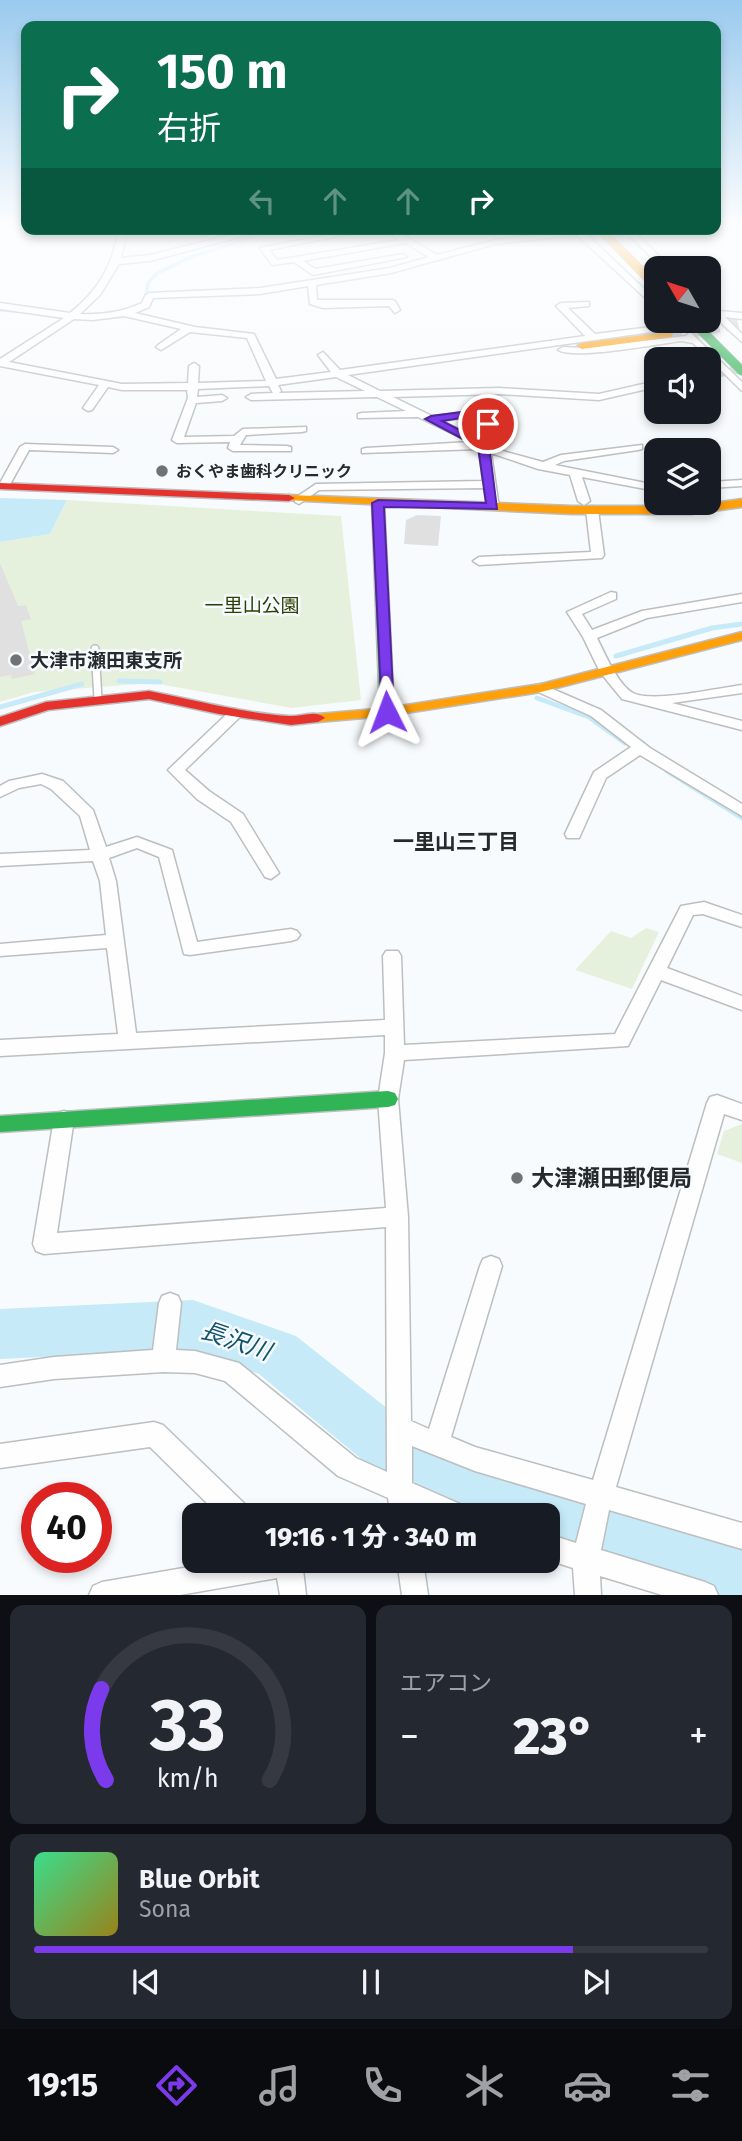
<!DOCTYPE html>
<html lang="ja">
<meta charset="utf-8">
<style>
:root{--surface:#171b24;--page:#242831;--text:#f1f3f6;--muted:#9ea1a6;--line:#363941;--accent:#7c3aed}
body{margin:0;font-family:"Fira Sans","Noto Sans JP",sans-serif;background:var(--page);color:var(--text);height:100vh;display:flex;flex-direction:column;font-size:26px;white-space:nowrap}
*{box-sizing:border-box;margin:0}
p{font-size:23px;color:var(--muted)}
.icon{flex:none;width:38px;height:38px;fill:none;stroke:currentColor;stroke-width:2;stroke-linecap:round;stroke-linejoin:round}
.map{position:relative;height:1595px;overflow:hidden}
.details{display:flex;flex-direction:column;gap:10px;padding:10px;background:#0d0f14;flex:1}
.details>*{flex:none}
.guide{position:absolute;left:21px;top:21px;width:700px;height:214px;border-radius:14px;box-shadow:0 4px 10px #0003;background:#0b6e4f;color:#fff;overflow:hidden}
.needle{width:46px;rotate:309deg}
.buttons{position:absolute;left:644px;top:256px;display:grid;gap:14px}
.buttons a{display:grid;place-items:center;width:77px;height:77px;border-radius:14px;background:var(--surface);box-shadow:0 4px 10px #0003;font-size:35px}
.speed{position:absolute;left:21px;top:1482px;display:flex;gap:14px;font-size:35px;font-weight:700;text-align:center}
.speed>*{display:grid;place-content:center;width:91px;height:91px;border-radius:50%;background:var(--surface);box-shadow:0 4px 10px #0003;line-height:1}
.speed .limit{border:10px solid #d22;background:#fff;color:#111}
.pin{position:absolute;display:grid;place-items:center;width:60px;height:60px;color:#fff;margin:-30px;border:4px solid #fff;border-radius:50%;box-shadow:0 2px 7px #0007}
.me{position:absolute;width:77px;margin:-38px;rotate:357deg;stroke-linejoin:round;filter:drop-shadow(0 0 5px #0008)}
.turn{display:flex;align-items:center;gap:24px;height:147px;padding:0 21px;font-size:32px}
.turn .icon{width:91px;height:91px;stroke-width:2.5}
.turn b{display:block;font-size:49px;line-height:60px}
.lanes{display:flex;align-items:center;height:66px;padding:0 21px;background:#0003;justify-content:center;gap:35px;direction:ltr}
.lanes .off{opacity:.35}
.big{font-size:52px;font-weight:800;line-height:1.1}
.details .tile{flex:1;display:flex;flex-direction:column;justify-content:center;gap:10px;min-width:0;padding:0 24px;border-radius:14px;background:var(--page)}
.details .dial{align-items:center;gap:0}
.dial svg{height:182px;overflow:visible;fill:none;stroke:var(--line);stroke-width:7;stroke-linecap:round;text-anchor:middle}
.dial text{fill:var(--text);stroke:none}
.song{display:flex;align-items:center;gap:21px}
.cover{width:84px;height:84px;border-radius:10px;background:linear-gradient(135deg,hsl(150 70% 55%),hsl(50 70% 35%))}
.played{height:7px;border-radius:4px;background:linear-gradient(90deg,var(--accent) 80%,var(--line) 80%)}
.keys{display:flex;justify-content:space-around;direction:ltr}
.heat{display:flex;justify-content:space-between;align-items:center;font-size:38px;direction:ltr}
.details .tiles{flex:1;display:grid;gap:10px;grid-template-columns:1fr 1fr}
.tile:last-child{grid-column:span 2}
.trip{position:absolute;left:182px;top:1503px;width:378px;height:70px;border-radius:14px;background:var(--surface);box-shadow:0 4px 10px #0003;font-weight:800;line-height:70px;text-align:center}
.menu{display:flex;height:112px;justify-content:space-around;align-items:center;background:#090b0e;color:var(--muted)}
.menu .icon{width:49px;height:49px}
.menu .selected{color:var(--accent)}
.menu b{font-size:32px;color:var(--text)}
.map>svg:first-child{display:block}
</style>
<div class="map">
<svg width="742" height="1595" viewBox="0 0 742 1595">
<rect width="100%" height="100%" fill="#f8fbfd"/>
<path fill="#e6f1dd" d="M67,500L341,516L361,700L292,708L153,683L34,692L0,702V542L50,534Z
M646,928L659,932L632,989L575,970L611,931L631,938Z
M742,1124V1163L717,1154L724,1131Z"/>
<path fill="#c6eaf8" d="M0,498L67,500L50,534L0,542Z"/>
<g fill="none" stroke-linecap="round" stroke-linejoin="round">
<path stroke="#c6eaf8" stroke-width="3.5" d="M146,294L148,283L156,274L188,258L278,229
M0,310L16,311
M104,318L127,316"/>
<path stroke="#c6eaf8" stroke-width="5" d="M616,656L712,628L742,624
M119,681L160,682
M537,698L589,717L625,743
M0,707L82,684
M667,771L742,818"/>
<path fill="#c6eaf8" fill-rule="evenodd" d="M193,1300L296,1336L417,1432L421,1439L429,1436L547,1484L742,1541V1595H716L548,1544V1516H479L408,1486L405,1477L397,1481L377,1472L259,1374L193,1350L0,1359V1309Z"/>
</g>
<path fill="#e0e0e0" d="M417,515L441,516L438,546L404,544L406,520Z
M0,563L18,606L26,605L31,619L21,621L35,674L12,679L11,675L0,677Z"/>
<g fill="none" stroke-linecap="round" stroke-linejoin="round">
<path stroke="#ced1d3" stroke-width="9" stroke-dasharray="9 4.5" stroke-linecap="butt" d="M574,234L639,229
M717,373L742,369"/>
<path stroke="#ced1d3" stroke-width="13" stroke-dasharray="13 6" stroke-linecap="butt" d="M669,335L742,322"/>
<g stroke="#bcbebf" stroke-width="10">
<path id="lane" d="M95,649L98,699"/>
</g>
<g stroke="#bcbebf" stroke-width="3">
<path id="street" d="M716,226H742V229L713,230Z
M119,229H127L121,258L150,255L255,229H270L150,261L119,264L100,295L80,314C103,315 122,312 142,303L145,296L149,293L260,288L390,268L429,257L405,243L303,261L315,269L403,254L407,257L313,275L294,262L272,265L260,248L355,229H374L269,250L277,260L399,240L383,229H393L437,255L495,240L581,229L656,300V308L577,235L495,244L391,273L316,285L317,300H392L395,301L400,310L395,313L389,306L323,308L310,304L308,286L260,294L153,298L149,307L135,313L195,327L254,334L276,379L331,372L318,355L323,352L340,370L585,336L558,308L556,306L561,303L589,302V306L568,308L595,334L683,323L685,325L680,328L348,375L380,391L499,388L599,394L656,381V387L599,400L499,394L393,397L432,416L480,411L505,433V437H497L474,416L442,421L506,452L543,462L561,455L642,445V449L638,450L564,461L555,465L656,485V491L582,477L590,501L584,505L578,501L570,475L538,469L491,453L499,507L497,509H489L487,507L484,488L319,490L299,504L295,502V498L316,484L483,481L479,449L362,453V449L366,448L470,442L418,417L358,418V414L362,413L406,411L377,397L251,400L246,397L251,394L273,393L269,386L198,389L197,397L222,395L227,398L222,401L196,403L184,437L234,436L243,429L306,427V431L302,432L246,435L240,445L287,446L291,447V451H233L228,448L230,442L177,443L172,440L188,398L187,390H122L108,387L92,410L88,411L83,408L99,385L0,366V359L64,318L0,309V303L70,313C98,291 113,265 119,229ZM124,316L181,329L158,345L156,347L161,350L190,332L247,338L266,381L198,383L199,366L194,363L189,366L188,383L122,384L9,362L74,319L93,320ZM336,377L365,391L279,393L281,391L278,385Z
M623,229H694L637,234L671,268H662Z
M709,304L719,311L742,313V319L725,317L742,334V342L709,312Z
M690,332L742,382V391L693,343L681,341C657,344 575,360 558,350L563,347L583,348L686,336Z
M25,444L113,447L118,450L113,453L29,450L8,488H0V483L20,447Z
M742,480V486L709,488V482Z
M592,506L598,510L604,555L602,558L479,565L473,561L479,557L591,552L586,510Z
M611,592L616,593V599L582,614L592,630L642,611L742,594V602L647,618L597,638C605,654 618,685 633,693C652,703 718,688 742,685V693L672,703L742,721V730L622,699L600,672L583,637L567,612Z
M541,684L601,710L650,748L742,804V816L640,755L606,778L579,838H567L565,834L594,772L631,747L591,716L536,691L534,688L536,685Z
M236,709L243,713L241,716L185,770L209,791L243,814L279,873L271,879L265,877L231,822L197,799L168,770L231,710Z
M42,774L63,781L93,810L106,847L137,837L172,850L197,942L291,929L297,931L300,935L297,939L291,941L190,955L184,954L159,857L137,848L109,858L116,881L136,1033L385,1020L383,956L386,951H398L401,956L404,1045L615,1034L681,906L704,902L742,915V927L703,914L693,915L667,968L742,996V1010L661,980L628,1046L404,1060L398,1099L408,1217L411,1421L429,1429L480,1266L483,1259L491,1256L499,1259L502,1266L451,1437L475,1447L593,1480L707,1103L710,1097L717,1095L742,1104V1120L724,1114L616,1487L742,1523V1549L609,1510L601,1550L705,1582L714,1586L718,1595H662L600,1576L601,1595H575L573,1568L548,1560V1534L576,1543L586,1504L475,1471L412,1446V1483L467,1507L471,1516H427L416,1510L417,1516H391L388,1498L338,1476L225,1381L195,1373L163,1372L54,1379L0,1387V1365L54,1357L153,1350L159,1303L162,1296L170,1293L178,1296L181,1303L176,1350L195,1351L239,1363L356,1458L387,1472L386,1227L44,1254L36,1251L33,1244L54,1119L57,1113L64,1111L71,1113L74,1119L57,1233L386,1208L378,1099L385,1053V1035L0,1056V1040L118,1034L107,948L0,956V944L106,935L100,881L93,861L0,866V854L90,850L80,816L51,789L41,784L19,788L0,797V786L9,781Z
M154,1422L163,1425L248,1507L252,1516H220L150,1447L0,1468V1444Z
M224,1561H302L306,1595H280L277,1578L180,1595H89L93,1586L102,1582Z
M397,1561H423L428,1595H402Z"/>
</g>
<g stroke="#bcbebf" stroke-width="3">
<path id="fast" d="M378,499L384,503L394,712L387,716L380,712L372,503Z
M388,1091L395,1093L398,1099L395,1105L388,1107L0,1132V1116Z"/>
</g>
<g stroke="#bcbebf" stroke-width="3">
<path id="slow" d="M669,332L672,333V337L582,349L577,346L582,343Z
M289,495L572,506H691L742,499V507L691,514H572L285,500V496Z
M742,632V640L541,692L387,716L318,722L311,718L318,714L387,708L541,684Z"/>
</g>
<g stroke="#bcbebf" stroke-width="3">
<path id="jam" d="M0,483L289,495L295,498L289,501L0,489Z
M149,691C195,700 242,713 289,716C301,717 316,709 325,718L318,722L291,725L219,714L149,699L48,710L0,726V717L46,702Z"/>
</g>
<use href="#lane" stroke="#fefeff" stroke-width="7"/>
<use href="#street" fill="#fefeff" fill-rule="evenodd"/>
<use href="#fast" fill="#30b455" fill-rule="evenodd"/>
<use href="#slow" fill="#ff9f0a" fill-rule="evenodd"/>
<use href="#jam" fill="#e5322d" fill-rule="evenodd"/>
<g stroke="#bcbebf" stroke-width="10" stroke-linecap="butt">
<path id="fast-bridge" d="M691,320L742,371"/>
</g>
<g stroke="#bcbebf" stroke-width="10" stroke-linecap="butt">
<path id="slow-bridge" d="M600,229L656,286"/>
</g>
<use href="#fast-bridge" stroke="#30b455" stroke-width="9"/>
<use href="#slow-bridge" stroke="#ff9f0a" stroke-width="9"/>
</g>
<linearGradient id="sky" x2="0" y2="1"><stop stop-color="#9acaee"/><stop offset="0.5" stop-color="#fcfdfe"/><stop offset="1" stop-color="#fcfdfe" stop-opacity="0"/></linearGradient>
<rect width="742" height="450" fill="url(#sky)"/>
<path fill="#7c3aed" stroke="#51269a" stroke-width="2" d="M476,410L492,421V426H484L474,416L442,421L489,445L497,509L384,507L394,712L392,715H382L372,503L378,500L486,503L478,447L425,419L431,416Z"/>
<g fill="#707375" stroke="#f6fbff" stroke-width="2.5">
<circle cx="162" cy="471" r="7"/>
<circle cx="16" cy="660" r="7"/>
<circle cx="517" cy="1178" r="7"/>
</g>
<g text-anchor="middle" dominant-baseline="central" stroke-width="5" stroke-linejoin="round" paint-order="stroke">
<g font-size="16" font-weight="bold" fill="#272a2c" stroke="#f6fbff" text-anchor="start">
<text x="176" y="471">おくやま歯科クリニック</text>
</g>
<g font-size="19" fill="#2c4000" stroke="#f6fbff">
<text x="252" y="605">一里山公園</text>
</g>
<g font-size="19" font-weight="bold" fill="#272a2c" stroke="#f6fbff" text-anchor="start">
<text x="30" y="660">大津市瀬田東支所</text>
</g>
<g font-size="21" font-weight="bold" fill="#272a2c" stroke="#f6fbff">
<text x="456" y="842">一里山三丁目</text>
</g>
<g font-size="23" font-weight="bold" fill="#272a2c" stroke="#f6fbff" text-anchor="start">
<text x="531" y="1178">大津瀬田郵便局</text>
</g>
<g font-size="24" font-style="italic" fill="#125368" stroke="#f6fbff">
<text transform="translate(236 1341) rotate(19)">長沢川</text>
</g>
</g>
</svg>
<div class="buttons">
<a><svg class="needle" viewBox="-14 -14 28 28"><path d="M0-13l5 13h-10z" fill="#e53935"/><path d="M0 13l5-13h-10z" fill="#9ea1a6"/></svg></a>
<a><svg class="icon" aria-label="sound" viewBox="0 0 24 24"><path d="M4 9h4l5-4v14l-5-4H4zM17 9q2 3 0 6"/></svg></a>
<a><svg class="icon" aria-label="layers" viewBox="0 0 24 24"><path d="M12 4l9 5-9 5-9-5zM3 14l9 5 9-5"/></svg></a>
</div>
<div class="speed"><div class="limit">40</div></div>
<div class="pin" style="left:488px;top:424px;background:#d93025"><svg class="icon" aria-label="arrive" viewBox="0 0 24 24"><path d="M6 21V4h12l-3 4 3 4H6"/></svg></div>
<svg class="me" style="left:387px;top:712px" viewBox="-20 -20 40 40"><path d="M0-17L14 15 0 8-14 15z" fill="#7c3aed" stroke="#fff" stroke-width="4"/></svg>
<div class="trip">19:16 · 1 分 · 340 m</div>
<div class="guide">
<div class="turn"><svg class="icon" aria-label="right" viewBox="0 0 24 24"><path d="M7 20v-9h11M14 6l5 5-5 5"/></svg><div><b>150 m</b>右折</div></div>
<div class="lanes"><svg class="icon off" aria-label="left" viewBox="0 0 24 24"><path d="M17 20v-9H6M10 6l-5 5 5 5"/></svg><svg class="icon off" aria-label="ahead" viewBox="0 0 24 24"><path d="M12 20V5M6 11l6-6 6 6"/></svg><svg class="icon off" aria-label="ahead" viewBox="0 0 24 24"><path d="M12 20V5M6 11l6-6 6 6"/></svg><svg class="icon" aria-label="right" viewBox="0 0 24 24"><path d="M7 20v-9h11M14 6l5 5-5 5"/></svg></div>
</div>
</div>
<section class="details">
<div class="tiles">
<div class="tile dial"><svg viewBox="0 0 100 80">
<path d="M14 69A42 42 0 1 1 86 69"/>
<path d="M14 69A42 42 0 0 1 12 29" stroke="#7c3aed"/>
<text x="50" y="56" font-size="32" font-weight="700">33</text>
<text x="50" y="72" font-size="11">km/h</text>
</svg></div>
<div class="tile"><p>エアコン</p>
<div class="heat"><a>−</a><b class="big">23°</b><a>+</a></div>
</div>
<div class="tile">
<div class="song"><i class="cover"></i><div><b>Blue Orbit</b><p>Sona</p></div></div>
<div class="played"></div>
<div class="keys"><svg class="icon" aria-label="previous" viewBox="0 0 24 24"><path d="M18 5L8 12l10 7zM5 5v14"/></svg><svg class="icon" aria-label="pause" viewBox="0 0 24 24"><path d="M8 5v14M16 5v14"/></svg><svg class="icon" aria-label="next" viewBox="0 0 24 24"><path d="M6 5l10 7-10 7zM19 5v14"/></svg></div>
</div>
</div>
</section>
<nav class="menu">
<b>19:15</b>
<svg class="icon selected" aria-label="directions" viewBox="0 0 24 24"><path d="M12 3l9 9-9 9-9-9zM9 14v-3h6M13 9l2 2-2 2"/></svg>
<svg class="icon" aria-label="music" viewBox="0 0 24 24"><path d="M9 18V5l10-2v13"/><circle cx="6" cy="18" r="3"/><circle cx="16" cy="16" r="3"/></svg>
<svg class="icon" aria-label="phone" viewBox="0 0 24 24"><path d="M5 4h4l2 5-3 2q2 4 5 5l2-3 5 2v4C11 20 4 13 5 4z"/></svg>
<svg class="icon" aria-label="climate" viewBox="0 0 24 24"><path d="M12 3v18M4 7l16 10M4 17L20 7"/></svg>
<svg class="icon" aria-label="car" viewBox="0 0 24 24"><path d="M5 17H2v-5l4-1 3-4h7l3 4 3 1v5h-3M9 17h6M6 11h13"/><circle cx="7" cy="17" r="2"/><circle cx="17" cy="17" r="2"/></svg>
<svg class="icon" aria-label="filters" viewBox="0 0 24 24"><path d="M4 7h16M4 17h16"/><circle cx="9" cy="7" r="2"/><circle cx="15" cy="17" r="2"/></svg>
</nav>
